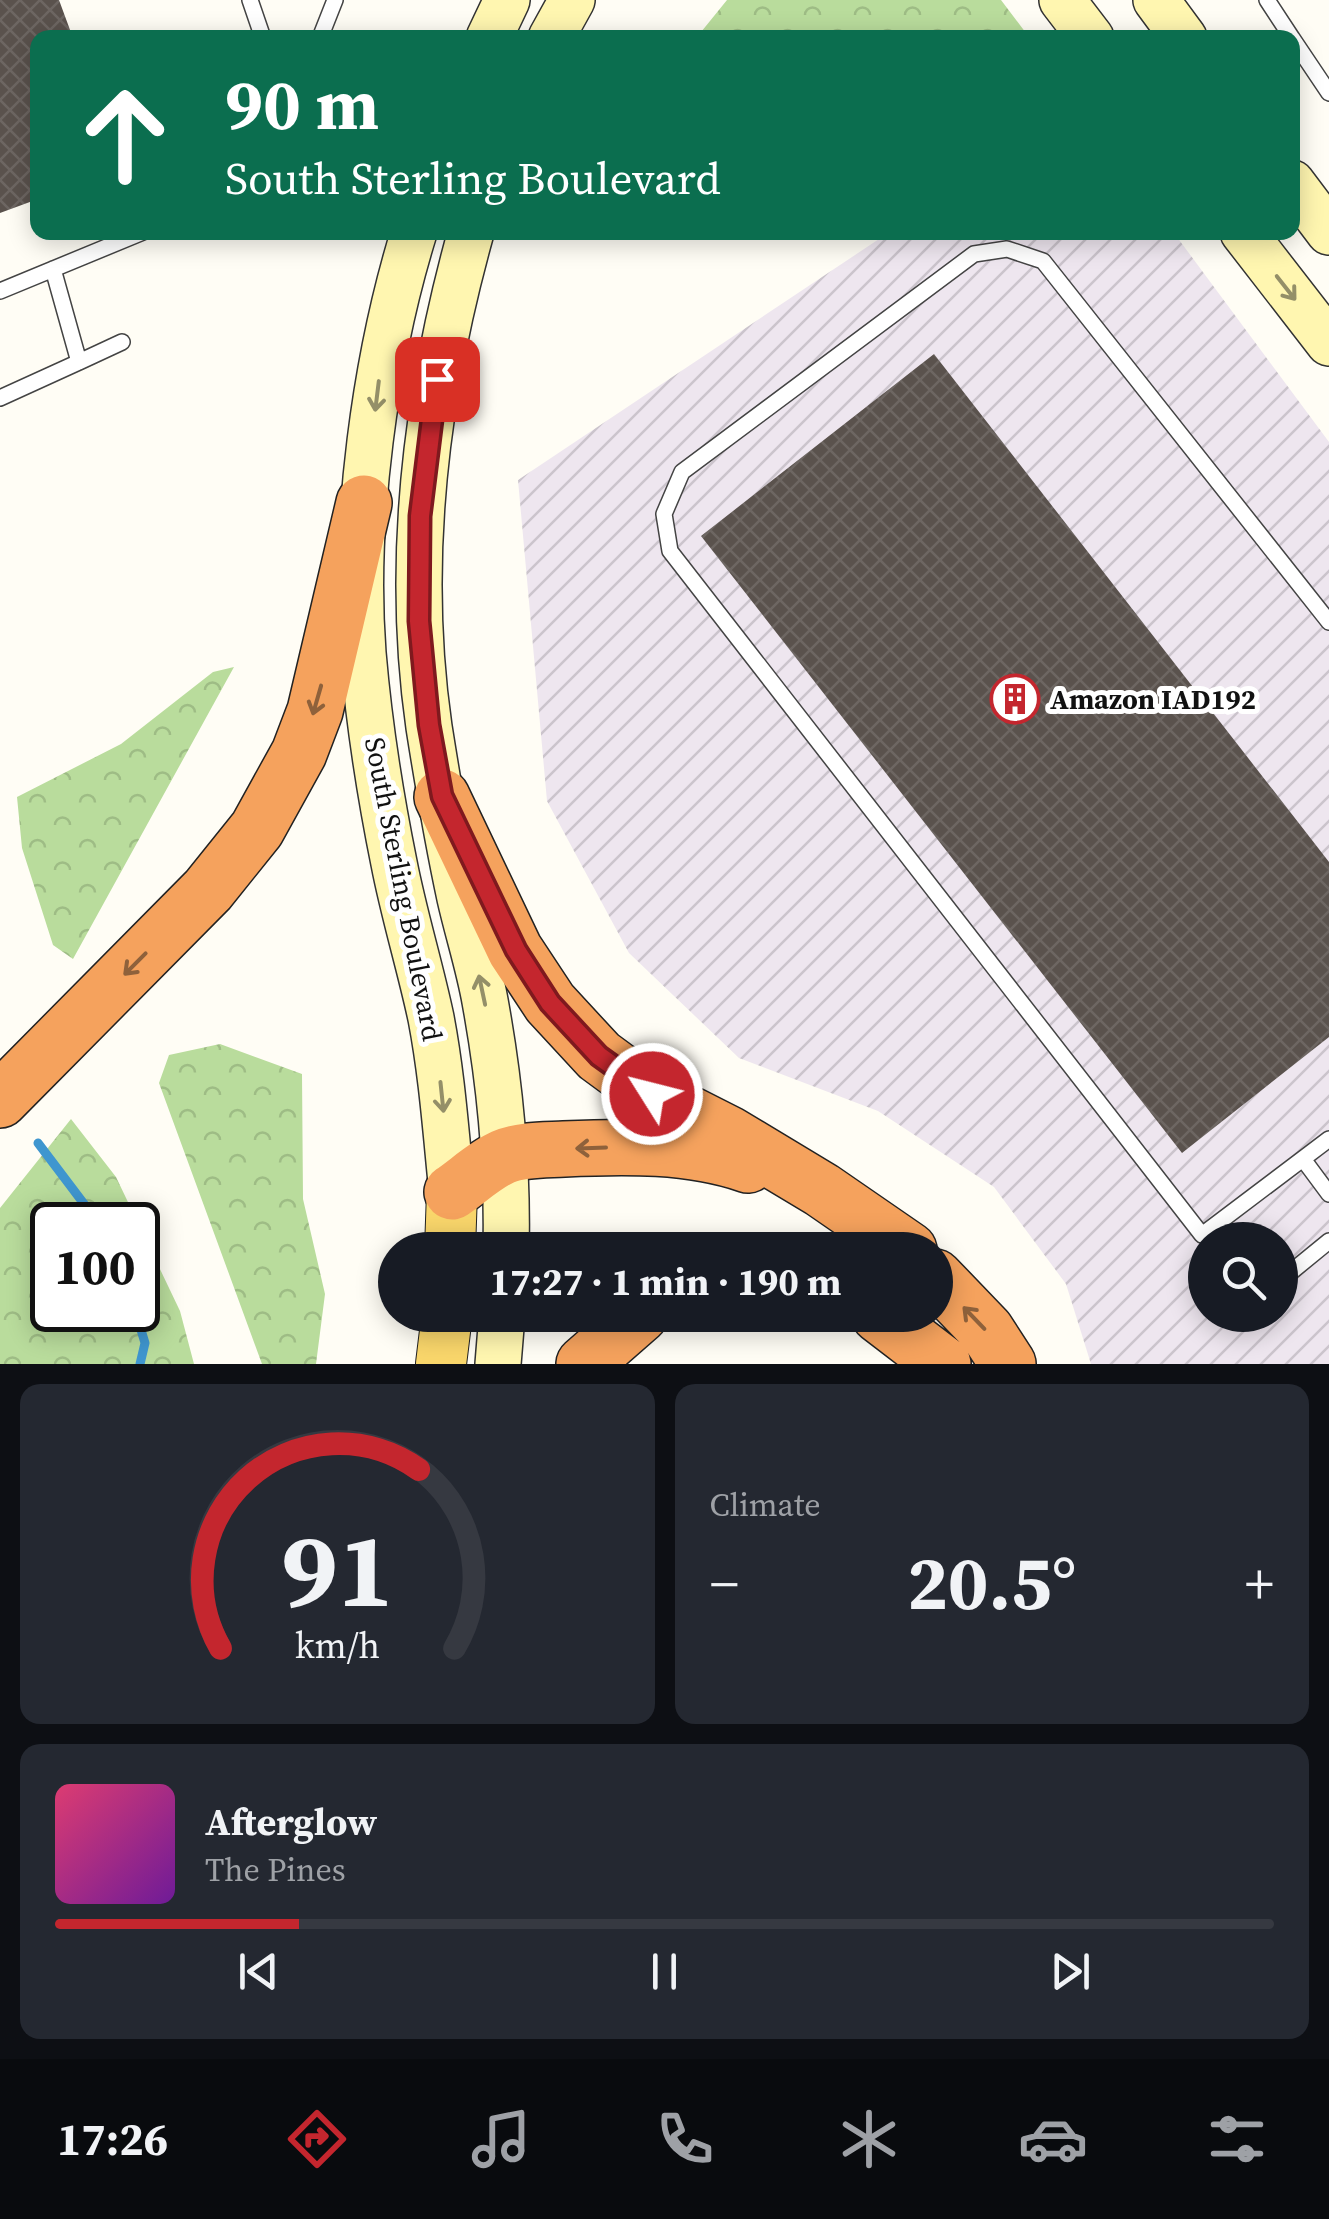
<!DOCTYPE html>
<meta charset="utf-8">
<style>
:root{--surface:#171b24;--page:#242831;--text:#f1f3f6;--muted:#9ea1a6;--line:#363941;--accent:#c4262e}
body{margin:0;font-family:"Source Serif 4",serif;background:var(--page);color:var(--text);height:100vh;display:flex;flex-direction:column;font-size:38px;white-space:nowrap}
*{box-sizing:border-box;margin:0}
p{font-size:32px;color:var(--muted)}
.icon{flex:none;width:55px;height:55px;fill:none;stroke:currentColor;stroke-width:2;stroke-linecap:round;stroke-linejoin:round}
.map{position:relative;height:1364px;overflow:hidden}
.drawer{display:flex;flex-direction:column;gap:20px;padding:20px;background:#0d0f14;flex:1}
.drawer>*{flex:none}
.top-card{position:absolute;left:30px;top:30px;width:1270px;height:210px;border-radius:20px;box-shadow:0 5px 25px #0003;background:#0b6e4f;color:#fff;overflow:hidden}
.buttons{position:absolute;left:1188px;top:1222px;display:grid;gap:20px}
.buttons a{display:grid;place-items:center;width:110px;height:110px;border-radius:50%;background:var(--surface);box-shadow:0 5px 25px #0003;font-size:50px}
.speed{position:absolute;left:30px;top:1202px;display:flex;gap:20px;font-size:50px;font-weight:700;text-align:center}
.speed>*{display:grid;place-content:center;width:130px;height:130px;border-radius:50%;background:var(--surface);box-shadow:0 5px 25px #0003;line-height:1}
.speed .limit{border:5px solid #111;border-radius:15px;background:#fff;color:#111}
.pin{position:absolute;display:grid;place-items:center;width:85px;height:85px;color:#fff;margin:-42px;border-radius:20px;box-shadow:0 5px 15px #0006}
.me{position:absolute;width:110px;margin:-55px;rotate:306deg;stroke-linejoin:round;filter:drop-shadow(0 0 8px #0008)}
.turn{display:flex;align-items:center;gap:35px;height:210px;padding:0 30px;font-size:45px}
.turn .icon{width:130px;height:130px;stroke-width:2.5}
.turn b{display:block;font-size:70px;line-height:85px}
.big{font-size:75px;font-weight:700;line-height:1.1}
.drawer .tile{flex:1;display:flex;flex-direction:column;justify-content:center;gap:15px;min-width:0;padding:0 35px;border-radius:20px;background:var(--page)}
.drawer .dial{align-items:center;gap:0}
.dial svg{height:260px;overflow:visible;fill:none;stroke:var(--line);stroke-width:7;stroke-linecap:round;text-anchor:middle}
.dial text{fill:var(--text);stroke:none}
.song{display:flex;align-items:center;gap:30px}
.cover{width:120px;height:120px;border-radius:15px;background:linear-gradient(135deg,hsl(340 70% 55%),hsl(280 70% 35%))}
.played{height:10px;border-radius:5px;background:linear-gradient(90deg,var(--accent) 20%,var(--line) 20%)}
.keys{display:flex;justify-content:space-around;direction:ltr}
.heat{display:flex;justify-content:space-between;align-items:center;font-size:55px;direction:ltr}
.drawer .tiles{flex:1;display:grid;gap:20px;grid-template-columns:1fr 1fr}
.tile:last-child{grid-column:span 2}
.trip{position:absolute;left:378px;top:1232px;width:575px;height:100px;border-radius:50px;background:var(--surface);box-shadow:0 5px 25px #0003;font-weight:700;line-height:100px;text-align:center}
.tab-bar{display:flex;height:160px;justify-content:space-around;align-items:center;background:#090b0e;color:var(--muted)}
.tab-bar .icon{width:70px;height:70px}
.tab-bar .selected{color:var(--accent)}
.tab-bar b{font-size:45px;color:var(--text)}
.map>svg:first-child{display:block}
</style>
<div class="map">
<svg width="1329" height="1364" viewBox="0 0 1329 1364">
<defs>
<pattern id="industrial-furrows" width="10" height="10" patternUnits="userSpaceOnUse" patternTransform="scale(2.5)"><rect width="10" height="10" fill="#eee6ef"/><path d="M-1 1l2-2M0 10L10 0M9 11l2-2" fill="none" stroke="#cbc4cc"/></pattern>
<pattern id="forest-crowns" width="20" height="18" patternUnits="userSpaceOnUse" patternTransform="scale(2.5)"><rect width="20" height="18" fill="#b9dc9c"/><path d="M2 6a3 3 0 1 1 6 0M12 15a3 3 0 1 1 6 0" fill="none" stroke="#9ebc85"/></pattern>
<pattern id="building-cross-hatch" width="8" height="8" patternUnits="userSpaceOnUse" patternTransform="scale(2.5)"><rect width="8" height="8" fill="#5a524d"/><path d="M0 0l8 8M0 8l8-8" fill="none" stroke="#6d6662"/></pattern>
</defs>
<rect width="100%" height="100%" fill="#fffdf5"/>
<path fill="url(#industrial-furrows)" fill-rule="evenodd" d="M888,233H1174L1329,442V1364H1091L1066,1284L994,1187L878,1111L739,1058L629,953L547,801L518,480ZM1205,1240H1280V1315H1205Z"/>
<path fill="url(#forest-crowns)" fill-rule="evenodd" d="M727,0H1001L1029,37H697Z
M234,667L73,959L53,945L22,848L17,797L121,744L213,672Z
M220,1044L302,1074L303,1199L325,1294L316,1364H262L159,1083L169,1055Z
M71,1119L116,1177L180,1311L194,1364H0V1208ZM138,1225V1310H52V1225Z"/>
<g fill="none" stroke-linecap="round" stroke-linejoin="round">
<path stroke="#3f96cf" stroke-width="9" d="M38,1143L100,1225
M135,1310L145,1343L140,1364"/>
</g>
<path fill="url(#building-cross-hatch)" d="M0,0H59L73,38H38V199L0,213Z
M934,354L1329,862V1037L1182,1153L701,536Z"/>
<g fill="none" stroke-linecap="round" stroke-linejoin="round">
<g stroke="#444" stroke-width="18">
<path id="service" d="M250,0L263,38
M1267,0L1292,38
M320,38L335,0
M1292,38L1329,93
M53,269L79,362L122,342
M0,291L143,232
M0,398L79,362
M1329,622L1043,261L1007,249L974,254L682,472L664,514L670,551L1202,1235L1329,1139
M1303,1159L1329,1194
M1280,1281L1329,1241"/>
</g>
<g stroke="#333" stroke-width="48">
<path id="secondary" d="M1062,0L1091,38
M1156,0L1184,38
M489,38L507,0
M551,38L572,0
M1292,183L1329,232
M414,232C375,358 353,522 363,653C369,723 380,794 394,863C404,915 420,966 431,1018C442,1075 446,1134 452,1192
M471,232C426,393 405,561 429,727C438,784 448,842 460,898C468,933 479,967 485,1001C500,1083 508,1167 506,1250
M1243,232L1329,343
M498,1364L502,1315"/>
</g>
<g stroke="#222" stroke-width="52">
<path id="primary" d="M450,1250L452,1192
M441,1364L447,1315"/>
</g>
<g stroke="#222" stroke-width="58">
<path id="motorway" d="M442,797L515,950L550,1003L599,1056L652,1095L729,1134L822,1190L909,1250
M0,1100L208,890L257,829L299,753L315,711L364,503
M452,1192C468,1181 485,1165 503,1157C521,1149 545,1150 564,1149C625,1146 690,1145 748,1165
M935,1277L986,1330L1008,1364
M879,1315L943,1364
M584,1364L640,1315"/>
</g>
<use href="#service" stroke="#fff" stroke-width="15"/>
<use href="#secondary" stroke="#fff6b0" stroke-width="45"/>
<use href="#primary" stroke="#f9d66b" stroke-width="50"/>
<use href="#motorway" stroke="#f5a25d" stroke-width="55"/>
</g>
<defs><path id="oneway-shaft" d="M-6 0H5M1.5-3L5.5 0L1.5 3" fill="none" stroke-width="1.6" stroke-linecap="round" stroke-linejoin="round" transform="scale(2.5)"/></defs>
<g stroke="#948f68">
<use href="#oneway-shaft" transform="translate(1286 288) rotate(52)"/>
<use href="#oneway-shaft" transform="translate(377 396) rotate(97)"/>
<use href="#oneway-shaft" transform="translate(482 990) rotate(-102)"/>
<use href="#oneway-shaft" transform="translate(442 1097) rotate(84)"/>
</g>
<g stroke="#8e613b">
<use href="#oneway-shaft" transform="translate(317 700) rotate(106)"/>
<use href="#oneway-shaft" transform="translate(135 964) rotate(135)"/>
<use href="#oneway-shaft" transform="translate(591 1148) rotate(178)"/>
<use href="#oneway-shaft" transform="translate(974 1318) rotate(-134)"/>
</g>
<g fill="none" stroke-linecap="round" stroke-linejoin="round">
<g stroke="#7f191e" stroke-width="25">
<path id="route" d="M437,379L420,516L419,621L429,725L442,796L516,950L550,1003L599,1056L652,1094"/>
</g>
<use href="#route" stroke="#c4262e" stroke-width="18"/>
</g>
<defs>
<g id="building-ring" transform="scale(2.5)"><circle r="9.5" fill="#fff" stroke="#c4262e" stroke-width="1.5"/><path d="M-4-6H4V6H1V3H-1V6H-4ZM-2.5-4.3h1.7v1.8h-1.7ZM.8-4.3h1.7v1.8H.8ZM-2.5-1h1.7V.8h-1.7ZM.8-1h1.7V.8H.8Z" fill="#c4262e"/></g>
</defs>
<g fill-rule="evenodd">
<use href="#building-ring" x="1015" y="699"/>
</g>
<g text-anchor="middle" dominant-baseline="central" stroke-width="10" stroke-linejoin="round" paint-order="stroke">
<g font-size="28" font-weight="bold" fill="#111" stroke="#fff" text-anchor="start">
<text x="1050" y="699">Amazon IAD192</text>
</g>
<g font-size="28" fill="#111" stroke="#fff">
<text transform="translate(404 889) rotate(79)">South Sterling Boulevard</text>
</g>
</g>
</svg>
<div class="buttons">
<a><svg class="icon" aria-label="search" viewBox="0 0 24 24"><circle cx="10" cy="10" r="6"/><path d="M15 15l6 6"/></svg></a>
</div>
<div class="speed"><div class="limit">100</div></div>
<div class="pin" style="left:437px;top:379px;background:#d93025"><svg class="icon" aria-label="arrive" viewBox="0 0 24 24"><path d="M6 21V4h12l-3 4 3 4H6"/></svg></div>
<svg class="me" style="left:652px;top:1094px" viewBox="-20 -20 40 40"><circle r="17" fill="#c4262e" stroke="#fff" stroke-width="3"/><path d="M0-11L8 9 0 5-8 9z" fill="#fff"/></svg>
<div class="trip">17:27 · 1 min · 190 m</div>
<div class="top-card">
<div class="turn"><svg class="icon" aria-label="ahead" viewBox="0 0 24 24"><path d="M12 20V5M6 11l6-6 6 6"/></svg><div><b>90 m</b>South Sterling Boulevard</div></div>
</div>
</div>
<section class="drawer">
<div class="tiles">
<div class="tile dial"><svg viewBox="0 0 100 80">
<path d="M14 69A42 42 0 1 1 86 69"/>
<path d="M14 69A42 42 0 0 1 75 14" stroke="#c4262e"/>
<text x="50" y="56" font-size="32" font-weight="700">91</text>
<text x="50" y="72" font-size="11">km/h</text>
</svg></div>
<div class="tile"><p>Climate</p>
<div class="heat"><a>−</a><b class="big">20.5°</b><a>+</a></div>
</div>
<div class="tile">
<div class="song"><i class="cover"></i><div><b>Afterglow</b><p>The Pines</p></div></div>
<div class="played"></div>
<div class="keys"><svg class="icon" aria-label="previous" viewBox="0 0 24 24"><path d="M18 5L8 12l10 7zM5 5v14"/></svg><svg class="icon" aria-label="pause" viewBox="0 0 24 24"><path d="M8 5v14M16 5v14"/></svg><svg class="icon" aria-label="next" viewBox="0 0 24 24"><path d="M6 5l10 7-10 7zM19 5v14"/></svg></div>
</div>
</div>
</section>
<nav class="tab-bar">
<b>17:26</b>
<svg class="icon selected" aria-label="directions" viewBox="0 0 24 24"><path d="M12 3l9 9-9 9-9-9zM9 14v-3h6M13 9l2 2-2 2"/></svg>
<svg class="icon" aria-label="music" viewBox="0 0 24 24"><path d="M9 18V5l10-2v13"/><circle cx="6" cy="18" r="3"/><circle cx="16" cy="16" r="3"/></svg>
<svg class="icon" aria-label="phone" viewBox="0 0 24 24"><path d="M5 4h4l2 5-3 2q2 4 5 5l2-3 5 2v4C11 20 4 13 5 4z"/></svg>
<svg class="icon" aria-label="climate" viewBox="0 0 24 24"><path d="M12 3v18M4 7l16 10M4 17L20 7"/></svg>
<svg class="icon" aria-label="car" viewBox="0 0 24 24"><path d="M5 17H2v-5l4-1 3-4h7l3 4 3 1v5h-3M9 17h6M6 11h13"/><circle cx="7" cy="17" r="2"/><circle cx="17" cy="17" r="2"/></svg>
<svg class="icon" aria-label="filters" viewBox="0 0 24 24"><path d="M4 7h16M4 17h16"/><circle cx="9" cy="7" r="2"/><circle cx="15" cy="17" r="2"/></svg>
</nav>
